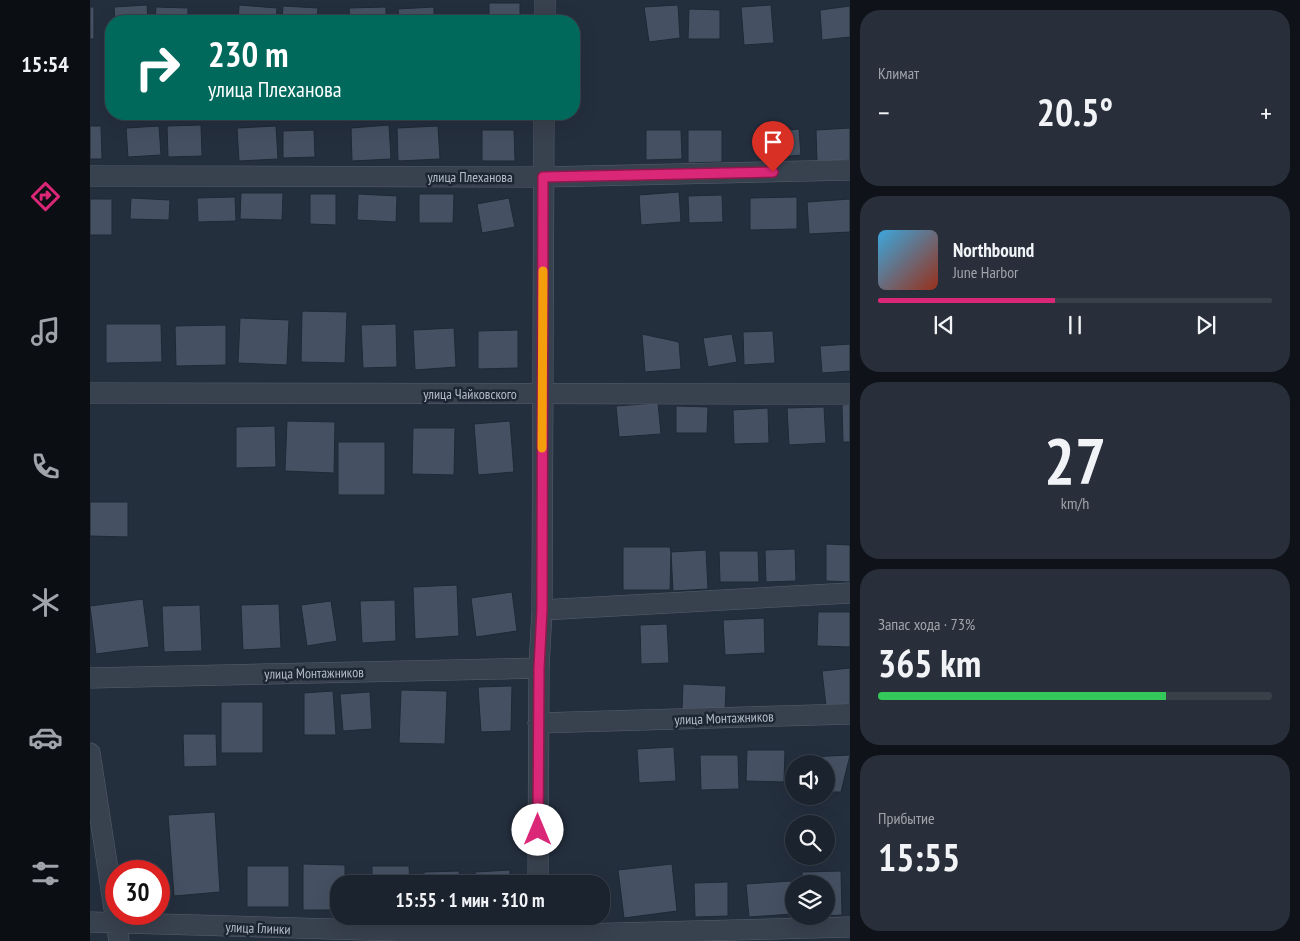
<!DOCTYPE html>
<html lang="ru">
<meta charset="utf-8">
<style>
:root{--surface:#1b232e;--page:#282f3a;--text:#f1f3f6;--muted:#a0a4aa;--line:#39404a;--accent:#db2777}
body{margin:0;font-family:"PT Sans Narrow",sans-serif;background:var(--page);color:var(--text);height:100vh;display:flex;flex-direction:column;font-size:19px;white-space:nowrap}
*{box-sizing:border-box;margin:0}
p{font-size:16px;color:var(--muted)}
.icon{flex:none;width:28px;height:28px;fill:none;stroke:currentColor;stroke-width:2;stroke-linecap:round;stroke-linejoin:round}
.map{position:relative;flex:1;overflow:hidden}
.sheet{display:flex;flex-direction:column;gap:10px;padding:10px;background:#0f1319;width:450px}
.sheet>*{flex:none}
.top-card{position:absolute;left:15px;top:15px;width:475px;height:105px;border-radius:20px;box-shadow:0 5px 20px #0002,0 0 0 1px var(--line);background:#00695c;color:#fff;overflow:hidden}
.tools{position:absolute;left:695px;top:755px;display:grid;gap:10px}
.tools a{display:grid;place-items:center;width:50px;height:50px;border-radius:50%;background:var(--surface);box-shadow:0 5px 20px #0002,0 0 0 1px var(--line);font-size:25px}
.speed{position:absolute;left:15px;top:860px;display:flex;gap:10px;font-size:25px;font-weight:700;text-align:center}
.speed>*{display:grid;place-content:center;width:65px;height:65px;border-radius:50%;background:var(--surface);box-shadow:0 5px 20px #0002,0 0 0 1px var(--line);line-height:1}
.speed .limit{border:8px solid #d22;background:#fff;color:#111}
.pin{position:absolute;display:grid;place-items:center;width:42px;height:42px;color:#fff;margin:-51px -21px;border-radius:50% 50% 50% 0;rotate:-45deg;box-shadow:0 0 5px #0007}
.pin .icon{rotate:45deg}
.me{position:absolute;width:55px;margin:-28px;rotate:0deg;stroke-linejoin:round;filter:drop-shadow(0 0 4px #0008)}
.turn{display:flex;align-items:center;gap:18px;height:105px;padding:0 20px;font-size:22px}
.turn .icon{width:65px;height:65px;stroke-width:2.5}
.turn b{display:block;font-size:35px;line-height:42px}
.big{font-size:38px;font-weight:700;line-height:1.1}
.sheet .card{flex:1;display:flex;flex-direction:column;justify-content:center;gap:8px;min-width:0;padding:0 18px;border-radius:20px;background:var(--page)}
.sheet .dial{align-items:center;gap:0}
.dial b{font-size:65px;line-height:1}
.song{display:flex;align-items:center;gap:15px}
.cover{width:60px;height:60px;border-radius:8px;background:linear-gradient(135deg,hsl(200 70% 55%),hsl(10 70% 35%))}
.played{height:5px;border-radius:2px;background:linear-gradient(90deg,var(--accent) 45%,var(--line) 45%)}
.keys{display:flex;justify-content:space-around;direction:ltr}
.heat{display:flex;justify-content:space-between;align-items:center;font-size:28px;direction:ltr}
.charge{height:8px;border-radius:4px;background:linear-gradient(90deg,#34c759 73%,var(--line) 0)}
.trip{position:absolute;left:240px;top:875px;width:280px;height:50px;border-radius:20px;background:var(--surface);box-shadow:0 5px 20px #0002,0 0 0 1px var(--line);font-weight:700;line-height:50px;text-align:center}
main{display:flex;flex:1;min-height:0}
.dock{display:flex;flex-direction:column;width:90px;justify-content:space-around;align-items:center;background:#0b0e12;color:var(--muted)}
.dock .icon{width:35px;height:35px}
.dock .selected{color:var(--accent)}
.dock b{font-size:22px;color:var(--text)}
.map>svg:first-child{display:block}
</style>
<main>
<nav class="dock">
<b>15:54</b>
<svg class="icon selected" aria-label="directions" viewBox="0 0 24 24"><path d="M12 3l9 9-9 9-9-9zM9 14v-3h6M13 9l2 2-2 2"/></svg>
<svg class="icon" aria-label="music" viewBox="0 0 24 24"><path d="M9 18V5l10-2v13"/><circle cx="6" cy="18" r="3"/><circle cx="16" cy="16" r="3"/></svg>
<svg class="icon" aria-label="phone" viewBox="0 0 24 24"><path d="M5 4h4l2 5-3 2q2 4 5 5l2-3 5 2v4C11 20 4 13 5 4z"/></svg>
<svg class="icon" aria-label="climate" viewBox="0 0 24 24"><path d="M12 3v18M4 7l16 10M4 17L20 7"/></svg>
<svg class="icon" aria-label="car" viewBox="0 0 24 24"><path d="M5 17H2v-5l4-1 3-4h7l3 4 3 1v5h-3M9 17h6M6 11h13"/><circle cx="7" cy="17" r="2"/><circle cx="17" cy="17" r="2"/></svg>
<svg class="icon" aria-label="filters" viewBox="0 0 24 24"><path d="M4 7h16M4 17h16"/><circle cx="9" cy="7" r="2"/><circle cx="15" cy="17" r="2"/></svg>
</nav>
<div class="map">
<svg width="760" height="941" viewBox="0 0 760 941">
<rect width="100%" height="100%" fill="#242f3e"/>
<path fill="#455162" stroke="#1f2835" d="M399,3H430V21H399Z
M57,5L58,21H25L24,7Z
M149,5L187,8L186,21H148Z
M588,5L590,38L559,42L554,7Z
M681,5L684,43L654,45L651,7Z
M193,6L228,8L227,21H192Z
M760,6V37L732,40L730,10Z
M0,7H4V39H0Z
M66,7L98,8V21H65Z
M296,7V21H260L259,8Z
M344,7V21H309L308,9Z
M599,9L630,10V39H598Z
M111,125L112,156L78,157L77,126Z
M299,125L301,159L262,161L261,128Z
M0,126H11L12,159H0Z
M69,126L71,155L38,157L36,128Z
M186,126L188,159L149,161L147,128Z
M348,126L350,159L308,161L307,128Z
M760,128V160L727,162L726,130Z
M709,129L711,155L669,159L666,133Z
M224,130L225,157L193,158V131Z
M392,130H424L425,161H392Z
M556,130H591L592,159L556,160Z
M598,130H632V162L598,163Z
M589,192L591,222L551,225L549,195Z
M151,193H193L192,220L150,219Z
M220,194H246V225L220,224Z
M268,194L307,196L306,222L267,220Z
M329,194H364L363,223H329Z
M632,195L633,222L599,223L598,196Z
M145,197L146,221L108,222L107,198Z
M707,197V229L660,230V198Z
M41,198L80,200L79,220L40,219Z
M419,198L425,227L392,233L387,204Z
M0,199H22V235H0Z
M760,199V232L719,234L717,202Z
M212,311L257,312L255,363L211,362Z
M150,318L199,320L197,365L148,363Z
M16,324H71L72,362L16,363Z
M306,324L307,367L273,368L271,325Z
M136,325V365L86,366L85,326Z
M364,328L366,367L325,370L323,330Z
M428,330V368L388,369V331Z
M683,331L685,363L654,365L653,332Z
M552,334L589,342L591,369L555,372Z
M642,334L647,362L618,367L613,338Z
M760,344V371L732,373L730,346Z
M568,403L571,434L529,437L526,406Z
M760,404V442H753L752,405Z
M586,406L618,407L617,433H586Z
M734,407L736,443L699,445L697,408Z
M678,408L679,443L644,444L643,410Z
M197,421L245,422L244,473L195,471Z
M420,421L424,472L388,475L384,424Z
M185,426L186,467L146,468V427Z
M323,428H365L364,475L322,474Z
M248,442H295V495H248Z
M0,502H38V537L0,536Z
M736,544L760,545V582L736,581Z
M533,547H580L581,552L580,590H533Z
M705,549L706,581L676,582L675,550Z
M616,550L618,589L583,591L581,552Z
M629,551H668L669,582H630Z
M367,585L369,636L325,639L323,587Z
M422,592L427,631L386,637L381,598Z
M53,599L59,647L6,654L0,606Z
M305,600L306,641L272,643L270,601Z
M241,601L247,641L217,646L211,605Z
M189,604L191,648L153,650L151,605Z
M110,605L112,651L74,652L72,606Z
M728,612H760V647L727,646Z
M674,618L675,653L635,655L633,620Z
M577,624L579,663L551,664L550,625Z
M760,668V704L736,706L732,671Z
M593,684L636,686L635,712L592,710Z
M422,686L421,731L391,732L388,687Z
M311,690L357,691L355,744L309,743Z
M243,691L246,735H214V693Z
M280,692L282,729L253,731L250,694Z
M131,702H173V753H131Z
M93,734H126L127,766L94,767Z
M584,747L586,781L549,783L547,749Z
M657,750H695L694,782L656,781Z
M610,755H648L649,789L611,790Z
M760,755L751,792H736V764H720L719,757Z
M125,812L130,892L84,896L78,815Z
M213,864L255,865V884H249V910H213Z
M582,864L587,911L534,918L528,870Z
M157,866H199V907H157Z
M282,866H319L320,884H282Z
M420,870V884H386L385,872Z
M369,871L370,884H334V872Z
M751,871L752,915L736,916V884H712V872Z
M701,881L703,914L659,917L656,884Z
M638,882V916L605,917L604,883Z"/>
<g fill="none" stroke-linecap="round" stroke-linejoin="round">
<g stroke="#565f6c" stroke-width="21">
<path id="minor" d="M455,21V0
M0,176L453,177L760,170
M0,393L760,394
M452,610L760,593
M0,678L449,668
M448,723L760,714
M0,753L29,941
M448,884L449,668L452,610L454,114
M0,922L449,935L760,927"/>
</g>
<use href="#minor" stroke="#38414e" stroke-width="20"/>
</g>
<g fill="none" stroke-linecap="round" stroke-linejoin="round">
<g stroke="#8e194d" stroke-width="12">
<path id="route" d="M448,830L449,668L452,610L453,177L683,172"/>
</g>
<use href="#route" stroke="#db2777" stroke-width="9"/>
<path stroke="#f59e0b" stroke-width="9" d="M452,448L453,271"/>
</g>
<g text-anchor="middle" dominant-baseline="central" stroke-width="5" stroke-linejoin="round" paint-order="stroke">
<g font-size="14" fill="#b4bcc9" stroke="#1d2633">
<text x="380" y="177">улица Плеханова</text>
<text x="380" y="394">улица Чайковского</text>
<text transform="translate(224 673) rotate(-1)">улица Монтажников</text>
<text transform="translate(634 718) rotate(-2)">улица Монтажников</text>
<text transform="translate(168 928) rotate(2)">улица Глинки</text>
</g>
</g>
</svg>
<div class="tools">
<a><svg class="icon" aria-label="sound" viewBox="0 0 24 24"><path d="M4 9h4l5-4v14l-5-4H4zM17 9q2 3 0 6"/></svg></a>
<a><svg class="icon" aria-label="search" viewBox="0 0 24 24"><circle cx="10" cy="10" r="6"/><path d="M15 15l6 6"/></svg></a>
<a><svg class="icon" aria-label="layers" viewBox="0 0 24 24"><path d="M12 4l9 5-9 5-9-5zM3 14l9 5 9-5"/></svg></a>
</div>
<div class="speed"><div class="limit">30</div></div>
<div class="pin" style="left:683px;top:172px;background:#d93025"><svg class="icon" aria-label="arrive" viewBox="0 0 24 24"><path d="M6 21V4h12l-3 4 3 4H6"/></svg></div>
<svg class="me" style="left:448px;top:830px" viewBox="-20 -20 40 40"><circle r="19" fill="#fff"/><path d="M0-13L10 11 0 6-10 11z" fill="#db2777"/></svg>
<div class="trip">15:55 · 1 мин · 310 m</div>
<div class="top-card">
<div class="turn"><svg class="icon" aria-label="right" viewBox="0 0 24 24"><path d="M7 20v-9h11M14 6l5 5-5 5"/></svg><div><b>230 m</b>улица Плеханова</div></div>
</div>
</div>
<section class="sheet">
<div class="card"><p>Климат</p>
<div class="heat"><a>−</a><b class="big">20.5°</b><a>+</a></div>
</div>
<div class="card">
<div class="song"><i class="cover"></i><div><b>Northbound</b><p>June Harbor</p></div></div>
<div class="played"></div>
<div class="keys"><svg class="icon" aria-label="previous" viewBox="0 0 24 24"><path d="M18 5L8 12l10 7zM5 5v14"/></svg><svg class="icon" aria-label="pause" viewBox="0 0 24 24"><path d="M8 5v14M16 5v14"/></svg><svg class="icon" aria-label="next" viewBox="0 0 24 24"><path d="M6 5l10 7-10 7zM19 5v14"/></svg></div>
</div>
<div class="card dial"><b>27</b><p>km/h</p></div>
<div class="card"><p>Запас хода · 73%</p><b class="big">365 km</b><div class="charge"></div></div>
<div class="card"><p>Прибытие</p><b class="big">15:55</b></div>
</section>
</main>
